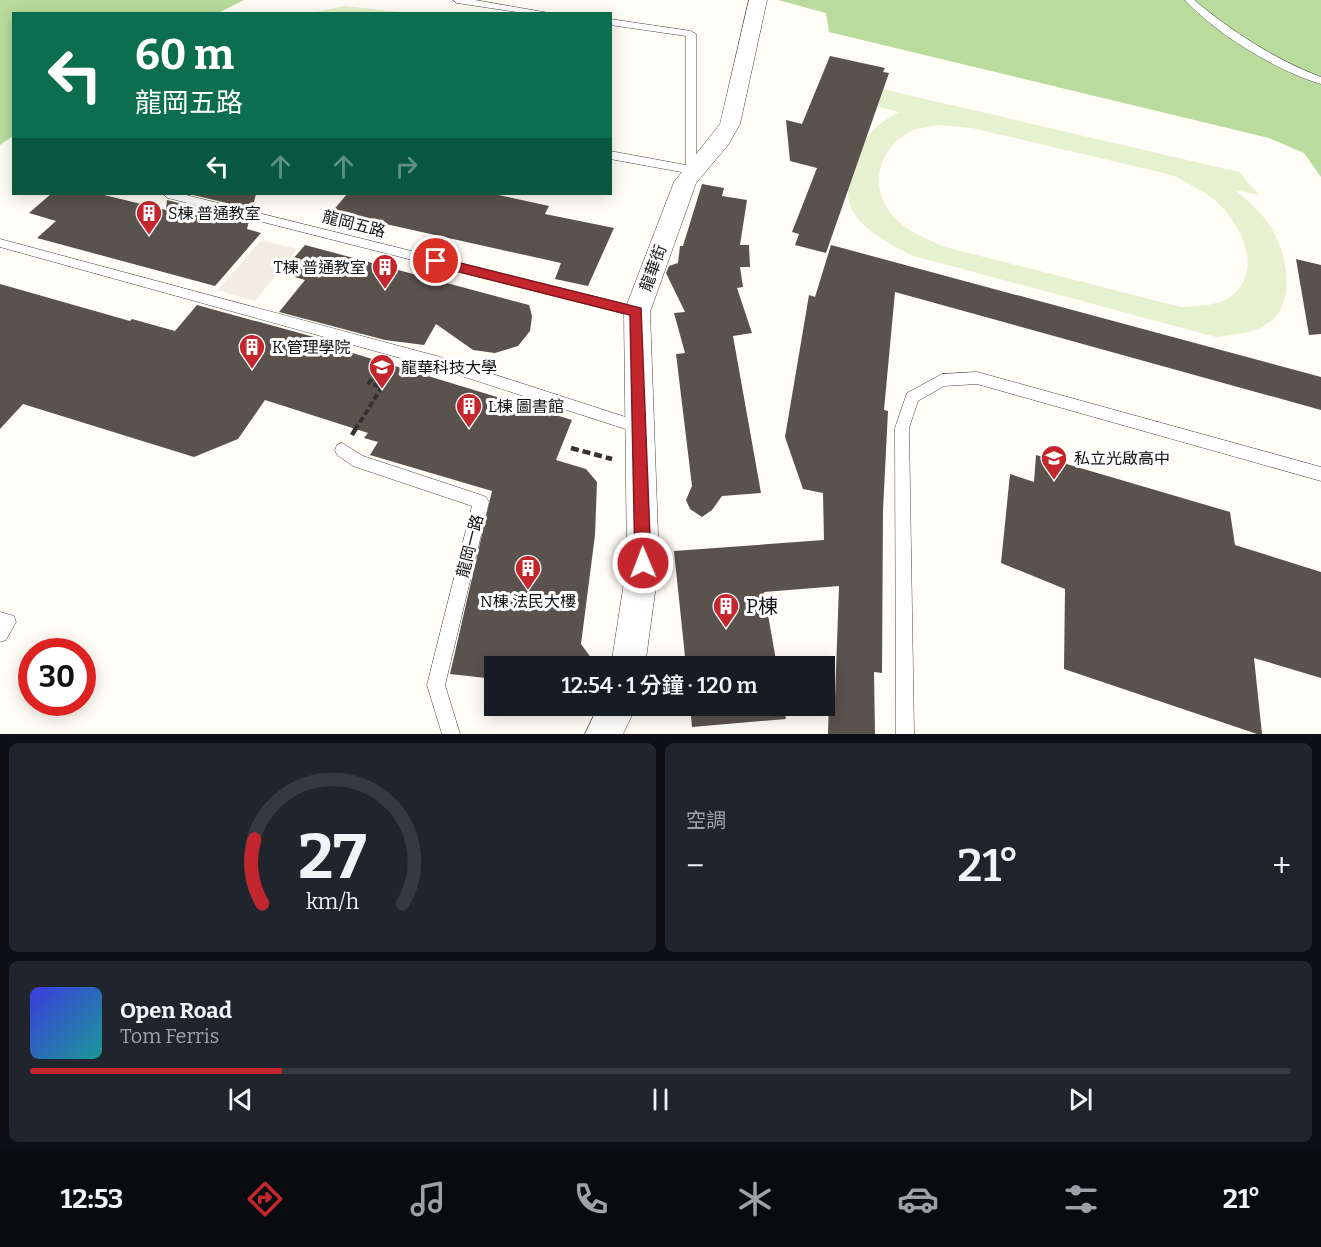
<!DOCTYPE html>
<html lang="zh-TW">
<meta charset="utf-8">
<style>
:root{--surface:#171b24;--page:#20242c;--text:#f1f3f6;--muted:#9ea1a6;--line:#363941;--accent:#c4262e}
body{margin:0;font-family:Bitter,"Noto Sans TC",serif;background:var(--page);color:var(--text);height:100vh;display:flex;flex-direction:column;font-size:22px;white-space:nowrap}
*{box-sizing:border-box;margin:0}
p{font-size:20px;color:var(--muted)}
.icon{flex:none;width:33px;height:33px;fill:none;stroke:currentColor;stroke-width:2;stroke-linecap:round;stroke-linejoin:round}
.map{position:relative;height:734px;overflow:hidden}
.side{display:flex;flex-direction:column;gap:9px;padding:9px;background:#0d0f14;flex:1}
.side>*{flex:none}
.banner{position:absolute;left:12px;top:12px;width:600px;height:183px;border-radius:0px;box-shadow:0 3px 15px #0003;background:#0b6e4f;color:#fff;overflow:hidden}
.speed{position:absolute;left:18px;top:638px;display:flex;gap:12px;font-size:30px;font-weight:700;text-align:center}
.speed>*{display:grid;place-content:center;width:78px;height:78px;border-radius:50%;background:var(--surface);box-shadow:0 3px 15px #0003;line-height:1}
.speed .limit{border:9px solid #d22;background:#fff;color:#111}
.pin{position:absolute;display:grid;place-items:center;width:51px;height:51px;color:#fff;margin:-26px;border:3px solid #fff;border-radius:50%;box-shadow:0 2px 6px #0007}
.me{position:absolute;width:66px;margin:-33px;rotate:359deg;stroke-linejoin:round;filter:drop-shadow(0 0 4px #0008)}
.turn{display:flex;align-items:center;gap:21px;height:126px;padding:0 24px;font-size:27px}
.turn .icon{width:78px;height:78px;stroke-width:2.5}
.turn b{display:block;font-size:42px;line-height:51px}
.lanes{display:flex;align-items:center;height:57px;padding:0 24px;background:#0003;justify-content:center;gap:30px;direction:ltr}
.lanes .off{opacity:.35}
.big{font-size:45px;font-weight:600;line-height:1.1}
.side .card{flex:1;display:flex;flex-direction:column;justify-content:center;gap:9px;min-width:0;padding:0 21px;border-radius:9px;background:var(--page)}
.side .dial{align-items:center;gap:0}
.dial svg{height:156px;overflow:visible;fill:none;stroke:var(--line);stroke-width:7;stroke-linecap:round;text-anchor:middle}
.dial text{fill:var(--text);stroke:none}
.song{display:flex;align-items:center;gap:18px}
.cover{width:72px;height:72px;border-radius:9px;background:linear-gradient(135deg,hsl(240 70% 55%),hsl(180 70% 35%))}
.played{height:6px;border-radius:3px;background:linear-gradient(90deg,var(--accent) 20%,var(--line) 20%)}
.keys{display:flex;justify-content:space-around;direction:ltr}
.heat{display:flex;justify-content:space-between;align-items:center;font-size:33px;direction:ltr}
.side .tiles{flex:1;display:grid;gap:9px;grid-template-columns:1fr 1fr}
.card:last-child{grid-column:span 2}
.trip{position:absolute;left:484px;top:656px;width:351px;height:60px;border-radius:0px;background:var(--surface);box-shadow:0 3px 15px #0003;font-weight:600;line-height:60px;text-align:center}
.dock{display:flex;height:96px;justify-content:space-around;align-items:center;background:#090b0e;color:var(--muted)}
.dock .icon{width:42px;height:42px}
.dock .active{color:var(--accent)}
.dock b{font-size:27px;color:var(--text)}
.map>svg:first-child{display:block}
</style>
<div class="map">
<svg width="1321" height="734" viewBox="0 0 1321 734">
<rect width="100%" height="100%" fill="#fffdf5"/>
<path fill="#b9dc9c" d="M0,0H244L218,13L14,14L13,136L0,145Z
M778,0H1321V177L1304,153L1269,138L829,32L826,13Z"/>
<path fill="#e6f2cf" fill-rule="evenodd" d="M344,6L410,13H310Z
M882,89L1239,172L1259,195L1235,190C1249,202 1264,214 1273,231C1287,255 1296,302 1270,322C1255,333 1233,335 1216,337L914,256C890,244 846,224 848,190C848,182 854,171 857,164C866,135 871,127 899,112L875,106ZM939,125L972,128L1172,175C1189,184 1205,191 1219,204C1242,227 1262,267 1234,294C1221,306 1197,306 1181,307L945,247C927,239 906,231 893,216C867,187 879,143 916,129C923,127 932,126 939,125Z"/>
<path fill="#f1ede2" d="M261,240L297,249L255,301L218,290Z"/>
<path fill="#5a524d" d="M830,56L885,68L883,72L889,73L826,253L795,245L799,234L792,232L817,168L790,161L786,120L802,124Z
M702,184L724,188L722,196L747,200L740,245H749L750,267H740L743,287L737,288L752,333L733,336L761,493L722,496L712,510L702,517L690,509L686,500L692,486L676,354L685,353L674,313L685,312L666,273L669,266L678,263L680,246H683Z
M51,194H100L166,210L167,200L249,221L247,229L261,233L215,286L37,238L56,221L29,213Z
M189,194H256L252,209Z
M347,194H494L549,206L545,214L614,228L588,286L555,279L561,263L332,212Z
M305,245L529,305L532,316L530,331L518,346L495,353L473,350L436,324L424,345L385,340L279,312L305,280L281,273Z
M831,245L1321,377V410L895,292L884,410L888,411L883,510L882,673L874,672L875,734H828L829,698L835,699L839,586L764,592L777,666H686L674,551L824,540L823,493L803,489L785,437L809,295L815,297Z
M1296,259L1321,265V334L1309,335Z
M0,284L130,321L132,319L175,331L197,305L347,346L346,351L572,420L556,460L586,469L597,482L595,535L581,644L597,666H495V679L450,674L492,491L370,455L378,442L364,438L368,433L265,400L238,439L194,457L23,404L0,429Z
M1036,455L1230,512L1235,545L1321,572V678L1254,658L1262,734H1257L1064,669L1065,589L1001,563L1010,474L1034,482Z
M690,705H783L786,719L692,727Z"/>
<g fill="none" stroke-linecap="round" stroke-linejoin="round">
<g stroke="#444" stroke-width="1">
<path id="lane" d="M453,0H475L555,14H530L457,3Z
M1185,0H1194C1233,32 1274,59 1321,77V84C1277,71 1216,34 1185,0Z
M610,19L691,31L696,34V173L692,174L610,159V151L686,165V36L610,25Z
M163,194H182L637,307L643,312L637,317L168,198Z
M0,239L440,357L641,422L646,424L648,428L646,432L641,434L440,369L0,247Z
M977,372L1321,467V481L977,384L944,386L918,401L909,428L914,734H896L895,428L907,393L942,374Z
M342,443L363,456L481,495L486,497L489,502L445,685L460,734H442L427,685L472,506L353,466L337,455L335,450L337,445Z
M0,612L14,616L16,622L6,640L0,642Z"/>
</g>
<g stroke="#444" stroke-width="1">
<path id="street" d="M749,0H767L740,124L728,145L696,183L650,312L659,563L645,666H611L627,563L624,312L674,182L720,124Z
M599,705H637L623,734H585Z"/>
</g>
<path stroke="#333" stroke-width="4" stroke-dasharray="6 3" stroke-linecap="butt" d="M355,430L382,387L369,383L380,365"/>
<path stroke="#333" stroke-width="4.5" stroke-dasharray="8 4" stroke-linecap="butt" d="M352,435L356,428
M571,448L612,459"/>
<use href="#lane" fill="#fff" fill-rule="evenodd"/>
<use href="#street" fill="#fff" fill-rule="evenodd"/>
</g>
<path fill="#c4262e" stroke="#7f191e" stroke-width="1.5" d="M436,257L641,308L651,563L649,569L643,571L638,569L635,563L630,315L431,265V258Z"/>
<defs>
<g id="building-pin" transform="scale(1.35)"><path d="M0 17L-7.5 6A9.5 9.5 0 1 1 7.5 6Z" fill="#c4262e" stroke="#fff"/><path d="M-4-6H4V6H1V3H-1V6H-4ZM-2.5-4.3h1.7v1.8h-1.7ZM.8-4.3h1.7v1.8H.8ZM-2.5-1h1.7V.8h-1.7ZM.8-1h1.7V.8H.8Z" fill="#fff"/></g>
<g id="university-pin" transform="scale(1.35)"><path d="M0 17L-7.5 6A9.5 9.5 0 1 1 7.5 6Z" fill="#c4262e" stroke="#fff"/><path d="M0-5L7-2L0 1L-7-2ZM-4 1L0 2.5L4 1V4Q0 6-4 4Z" fill="#fff"/></g>
<g id="school-pin" transform="scale(1.35)"><path d="M0 17L-7.5 6A9.5 9.5 0 1 1 7.5 6Z" fill="#c4262e" stroke="#fff"/><path d="M0-5L7-2L0 1L-7-2ZM-4 1L0 2.5L4 1V4Q0 6-4 4Z" fill="#fff"/></g>
</defs>
<g fill-rule="evenodd">
<use href="#building-pin" x="149" y="213"/>
<use href="#building-pin" x="385" y="267"/>
<use href="#building-pin" x="252" y="347"/>
<use href="#university-pin" x="382" y="367"/>
<use href="#building-pin" x="469" y="406"/>
<use href="#school-pin" x="1054" y="458"/>
<use href="#building-pin" x="528" y="568"/>
<use href="#building-pin" x="726" y="606"/>
</g>
<g text-anchor="middle" dominant-baseline="central" stroke-width="6" stroke-linejoin="round" paint-order="stroke">
<g font-size="16" fill="#111" stroke="#fff" text-anchor="start">
<text x="168" y="213">S棟 普通教室</text>
<text x="366" y="267" text-anchor="end">T棟 普通教室</text>
<text x="272" y="347">K 管理學院</text>
<text x="401" y="367">龍華科技大學</text>
<text x="488" y="406">L棟 圖書館</text>
<text x="1074" y="458">私立光啟高中</text>
<text x="528" y="601" text-anchor="middle">N棟 法民大樓</text>
</g>
<g font-size="16" fill="#111" stroke="#fff">
<text transform="translate(354 224) rotate(14)">龍岡五路</text>
<text transform="translate(653 268) rotate(-70)">龍華街</text>
<text transform="translate(470 546) rotate(-76)">龍岡一路</text>
</g>
<g font-size="20" fill="#111" stroke="#fff" text-anchor="start">
<text x="746" y="606">P棟</text>
</g>
</g>
</svg>
<div class="speed"><div class="limit">30</div></div>
<div class="pin" style="left:436px;top:261px;background:#d93025"><svg class="icon" aria-label="arrive" viewBox="0 0 24 24"><path d="M6 21V4h12l-3 4 3 4H6"/></svg></div>
<svg class="me" style="left:643px;top:563px" viewBox="-20 -20 40 40"><circle r="17" fill="#c4262e" stroke="#fff" stroke-width="3"/><path d="M0-11L8 9 0 5-8 9z" fill="#fff"/></svg>
<div class="trip">12:54 · 1 分鐘 · 120 m</div>
<div class="banner">
<div class="turn"><svg class="icon" aria-label="left" viewBox="0 0 24 24"><path d="M17 20v-9H6M10 6l-5 5 5 5"/></svg><div><b>60 m</b>龍岡五路</div></div>
<div class="lanes"><svg class="icon" aria-label="left" viewBox="0 0 24 24"><path d="M17 20v-9H6M10 6l-5 5 5 5"/></svg><svg class="icon off" aria-label="ahead" viewBox="0 0 24 24"><path d="M12 20V5M6 11l6-6 6 6"/></svg><svg class="icon off" aria-label="ahead" viewBox="0 0 24 24"><path d="M12 20V5M6 11l6-6 6 6"/></svg><svg class="icon off" aria-label="right" viewBox="0 0 24 24"><path d="M7 20v-9h11M14 6l5 5-5 5"/></svg></div>
</div>
</div>
<section class="side">
<div class="tiles">
<div class="card dial"><svg viewBox="0 0 100 80">
<path d="M14 69A42 42 0 1 1 86 69"/>
<path d="M14 69A42 42 0 0 1 10 36" stroke="#c4262e"/>
<text x="50" y="56" font-size="32" font-weight="700">27</text>
<text x="50" y="72" font-size="11">km/h</text>
</svg></div>
<div class="card"><p>空調</p>
<div class="heat"><a>−</a><b class="big">21°</b><a>+</a></div>
</div>
<div class="card">
<div class="song"><i class="cover"></i><div><b>Open Road</b><p>Tom Ferris</p></div></div>
<div class="played"></div>
<div class="keys"><svg class="icon" aria-label="previous" viewBox="0 0 24 24"><path d="M18 5L8 12l10 7zM5 5v14"/></svg><svg class="icon" aria-label="pause" viewBox="0 0 24 24"><path d="M8 5v14M16 5v14"/></svg><svg class="icon" aria-label="next" viewBox="0 0 24 24"><path d="M6 5l10 7-10 7zM19 5v14"/></svg></div>
</div>
</div>
</section>
<nav class="dock">
<b>12:53</b>
<svg class="icon active" aria-label="directions" viewBox="0 0 24 24"><path d="M12 3l9 9-9 9-9-9zM9 14v-3h6M13 9l2 2-2 2"/></svg>
<svg class="icon" aria-label="music" viewBox="0 0 24 24"><path d="M9 18V5l10-2v13"/><circle cx="6" cy="18" r="3"/><circle cx="16" cy="16" r="3"/></svg>
<svg class="icon" aria-label="phone" viewBox="0 0 24 24"><path d="M5 4h4l2 5-3 2q2 4 5 5l2-3 5 2v4C11 20 4 13 5 4z"/></svg>
<svg class="icon" aria-label="climate" viewBox="0 0 24 24"><path d="M12 3v18M4 7l16 10M4 17L20 7"/></svg>
<svg class="icon" aria-label="car" viewBox="0 0 24 24"><path d="M5 17H2v-5l4-1 3-4h7l3 4 3 1v5h-3M9 17h6M6 11h13"/><circle cx="7" cy="17" r="2"/><circle cx="17" cy="17" r="2"/></svg>
<svg class="icon" aria-label="filters" viewBox="0 0 24 24"><path d="M4 7h16M4 17h16"/><circle cx="9" cy="7" r="2"/><circle cx="15" cy="17" r="2"/></svg>
<b>21°</b>
</nav>
